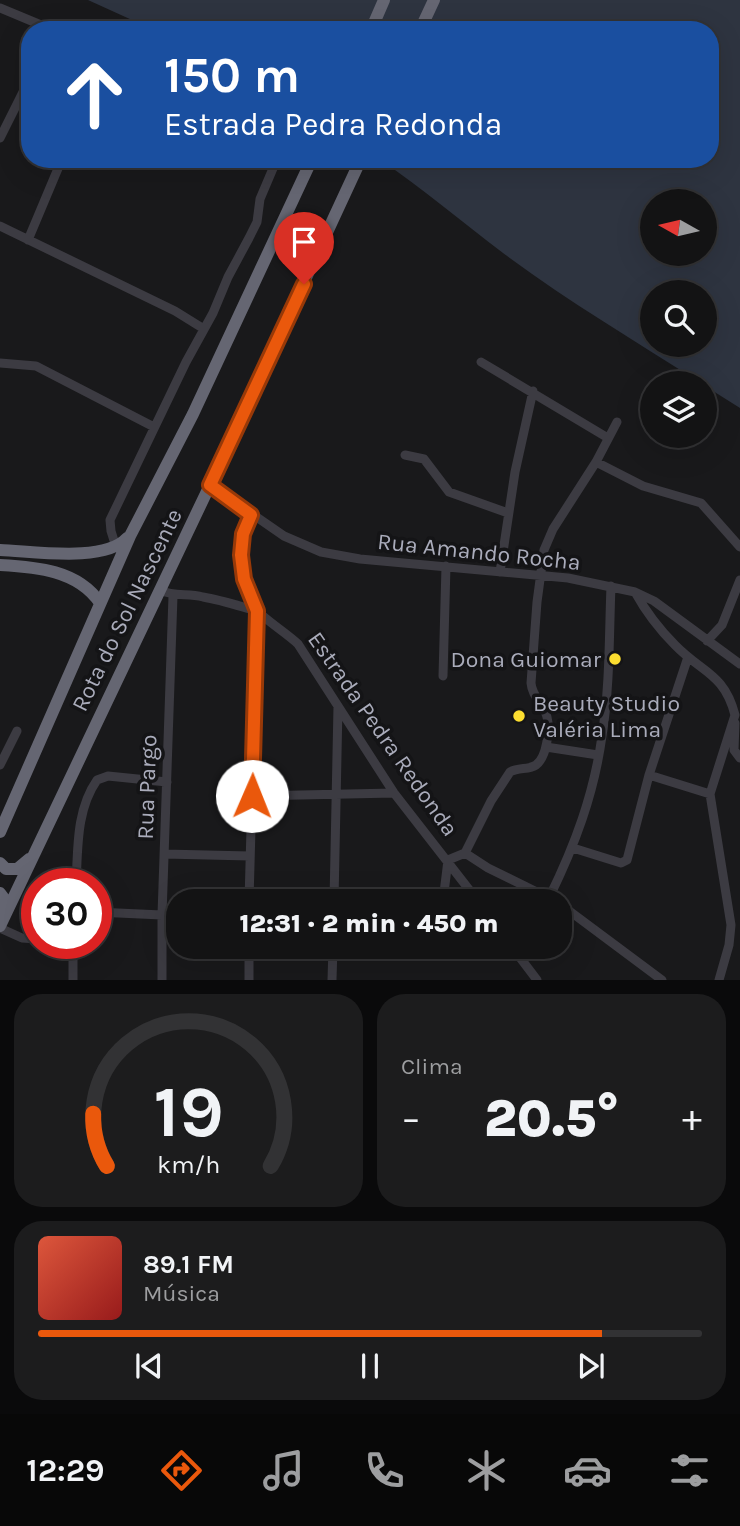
<!DOCTYPE html>
<html lang="pt">
<meta charset="utf-8">
<style>
:root{--surface:#131314;--page:#1c1c1d;--text:#f1f3f6;--muted:#9d9ea0;--line:#323234;--accent:#ea580c}
body{margin:0;font-family:Karla,sans-serif;background:var(--page);color:var(--text);height:100vh;display:flex;flex-direction:column;font-size:26px;white-space:nowrap}
*{box-sizing:border-box;margin:0}
p{font-size:23px;color:var(--muted)}
.icon{flex:none;width:38px;height:38px;fill:none;stroke:currentColor;stroke-width:2;stroke-linecap:round;stroke-linejoin:round}
.map{position:relative;height:980px;overflow:hidden}
.panel{display:flex;flex-direction:column;gap:14px;padding:14px;background:#0a0a0b;flex:1}
.panel>*{flex:none}
.top-card{position:absolute;left:21px;top:21px;width:698px;height:147px;border-radius:28px;box-shadow:0 7px 28px #0002,0 0 0 2px var(--line);background:#1a4fa0;color:#fff;overflow:hidden}
.needle{width:46px;rotate:278deg}
.controls{position:absolute;left:640px;top:189px;display:grid;gap:14px}
.controls a{display:grid;place-items:center;width:77px;height:77px;border-radius:50%;background:var(--surface);box-shadow:0 7px 28px #0002,0 0 0 2px var(--line);font-size:35px}
.speed{position:absolute;left:21px;top:868px;display:flex;gap:14px;font-size:35px;font-weight:700;text-align:center}
.speed>*{display:grid;place-content:center;width:91px;height:91px;border-radius:50%;background:var(--surface);box-shadow:0 7px 28px #0002,0 0 0 2px var(--line);line-height:1}
.speed .limit{border:10px solid #d22;background:#fff;color:#111}
.pin{position:absolute;display:grid;place-items:center;width:60px;height:60px;color:#fff;margin:-72px -30px;border-radius:50% 50% 50% 0;rotate:-45deg;box-shadow:0 0 7px #0007}
.pin .icon{rotate:45deg}
.me{position:absolute;width:77px;margin:-38px;rotate:1deg;stroke-linejoin:round;filter:drop-shadow(0 0 5px #0008)}
.turn{display:flex;align-items:center;gap:24px;height:147px;padding:0 28px;font-size:32px}
.turn .icon{width:91px;height:91px;stroke-width:2.5}
.turn b{display:block;font-size:49px;line-height:60px}
.big{font-size:52px;font-weight:800;line-height:1.1}
.panel .widget{flex:1;display:flex;flex-direction:column;justify-content:center;gap:10px;min-width:0;padding:0 24px;border-radius:28px;background:var(--page)}
.panel .dial{align-items:center;gap:0}
.dial svg{height:182px;overflow:visible;fill:none;stroke:var(--line);stroke-width:7;stroke-linecap:round;text-anchor:middle}
.dial text{fill:var(--text);stroke:none}
.song{display:flex;align-items:center;gap:21px}
.cover{width:84px;height:84px;border-radius:10px;background:linear-gradient(135deg,hsl(10 70% 55%),hsl(0 70% 35%))}
.played{height:7px;border-radius:4px;background:linear-gradient(90deg,var(--accent) 85%,var(--line) 85%)}
.keys{display:flex;justify-content:space-around;direction:ltr}
.heat{display:flex;justify-content:space-between;align-items:center;font-size:38px;direction:ltr}
.panel .tiles{flex:1;display:grid;gap:14px;grid-template-columns:1fr 1fr}
.widget:last-child{grid-column:span 2}
.trip{position:absolute;left:166px;top:889px;width:406px;height:70px;border-radius:28px;background:var(--surface);box-shadow:0 7px 28px #0002,0 0 0 2px var(--line);font-weight:800;line-height:70px;text-align:center}
.dock{display:flex;height:112px;justify-content:space-around;align-items:center;background:#080808;color:var(--muted)}
.dock .icon{width:49px;height:49px}
.dock .selected{color:var(--accent)}
.dock b{font-size:32px;color:var(--text)}
.map>svg:first-child{display:block}
</style>
<div class="map">
<svg width="740" height="980" viewBox="0 0 740 980">
<rect width="100%" height="100%" fill="#19191b"/>
<path fill="#2e3440" fill-rule="evenodd" d="M88,0H740V408L705,386V383H701C635,341 566,300 503,253C462,222 422,188 379,159H710V30H154ZM653,201H705V254H653ZM653,292H705V345H653Z"/>
<g fill="none" stroke-linecap="round" stroke-linejoin="round">
<path stroke="#3c3b42" stroke-width="9" d="M0,8L53,30
M0,138L30,78
M0,226L175,311L204,329
M28,240L62,159
M481,362L608,438
M0,363L36,366L154,427
M405,455L424,459L449,492L508,513
M596,462L643,486L701,503L740,547
M210,485L284,536L321,552L360,559L568,578L635,592L654,601L740,664
M251,515C238,545 237,580 256,609C261,617 288,634 298,644L394,793L478,901
M116,547L111,531L110,520L186,362L213,313L228,277L249,238L257,222L260,199L277,159
M500,572L515,472L533,391
M160,590C174,597 187,593 203,597C221,600 239,606 257,611L249,901
M635,592C646,612 659,629 675,645C702,673 724,673 735,715L710,794L731,925L729,945L719,980
M707,641L722,625L740,580
M443,676L446,566
M735,723L734,750L740,758
M546,747L598,755
M0,765L17,731
M649,775L710,794
M252,796L394,793
M573,848L621,863L627,860L649,775L688,657
M465,853L488,868L553,900
M164,854L250,856
M76,884C78,849 76,810 97,780L108,776L167,782
M549,898C575,845 594,794 602,736C610,686 609,636 611,586
M334,901L338,706
M443,901L448,860L465,853L491,801L510,772C518,767 529,770 536,765C547,757 550,729 547,717C544,704 532,697 531,683L537,602L544,550L553,529L596,462L617,422
M560,904L662,980
M96,912L162,915
M0,928L22,938L37,939
M73,943V980
M249,947V980
M512,947L537,980
M162,980V915L173,596
M332,980L333,947"/>
<path stroke="#656672" stroke-width="12" d="M371,30L384,0
M420,30L434,0
M0,550C33,551 104,563 127,538
M0,565C36,567 78,570 100,603
M0,832L130,536L193,414L312,159
M0,863L6,869H17L29,859
M0,893L3,897L5,914
M0,926L210,485L361,159"/>
</g>
<g fill="none" stroke-linecap="round" stroke-linejoin="round">
<g stroke="#983908" stroke-width="18">
<path id="route" d="M252,796L257,611L244,579L241,555L243,534L251,515L210,485L304,284"/>
</g>
<use href="#route" stroke="#ea580c" stroke-width="12"/>
</g>
<g fill="#fcde30" stroke="#141416" stroke-width="2.5">
<circle cx="615" cy="659" r="7"/>
<circle cx="519" cy="716" r="7"/>
</g>
<g text-anchor="middle" dominant-baseline="central" stroke-width="7" stroke-linejoin="round" paint-order="stroke">
<g font-size="23" fill="#aaacbb" stroke="#141416">
<text transform="translate(479 552) rotate(6)">Rua Amando Rocha</text>
<text transform="translate(127 610) rotate(-64)">Rota do Sol Nascente</text>
<text transform="translate(383 734) rotate(55)">Estrada Pedra Redonda</text>
<text transform="translate(147 787) rotate(-88)">Rua Pargo</text>
</g>
<g font-size="23" fill="#aaacbb" stroke="#141416" text-anchor="end">
<text x="601" y="659">Dona Guiomar</text>
<text x="533" y="703" text-anchor="start">Beauty Studio<tspan x="533" dy="26">Valéria Lima</tspan></text>
</g>
</g>
</svg>
<div class="controls">
<a><svg class="needle" viewBox="-14 -14 28 28"><path d="M0-13l5 13h-10z" fill="#e53935"/><path d="M0 13l5-13h-10z" fill="#9d9ea0"/></svg></a>
<a><svg class="icon" aria-label="search" viewBox="0 0 24 24"><circle cx="10" cy="10" r="6"/><path d="M15 15l6 6"/></svg></a>
<a><svg class="icon" aria-label="layers" viewBox="0 0 24 24"><path d="M12 4l9 5-9 5-9-5zM3 14l9 5 9-5"/></svg></a>
</div>
<div class="speed"><div class="limit">30</div></div>
<div class="pin" style="left:304px;top:284px;background:#d93025"><svg class="icon" aria-label="arrive" viewBox="0 0 24 24"><path d="M6 21V4h12l-3 4 3 4H6"/></svg></div>
<svg class="me" style="left:252px;top:796px" viewBox="-20 -20 40 40"><circle r="19" fill="#fff"/><path d="M0-13L10 11 0 6-10 11z" fill="#ea580c"/></svg>
<div class="trip">12:31 · 2 min · 450 m</div>
<div class="top-card">
<div class="turn"><svg class="icon" aria-label="ahead" viewBox="0 0 24 24"><path d="M12 20V5M6 11l6-6 6 6"/></svg><div><b>150 m</b>Estrada Pedra Redonda</div></div>
</div>
</div>
<section class="panel">
<div class="tiles">
<div class="widget dial"><svg viewBox="0 0 100 80">
<path d="M14 69A42 42 0 1 1 86 69"/>
<path d="M14 69A42 42 0 0 1 8 46" stroke="#ea580c"/>
<text x="50" y="56" font-size="32" font-weight="700">19</text>
<text x="50" y="72" font-size="11">km/h</text>
</svg></div>
<div class="widget"><p>Clima</p>
<div class="heat"><a>−</a><b class="big">20.5°</b><a>+</a></div>
</div>
<div class="widget">
<div class="song"><i class="cover"></i><div><b>89.1 FM</b><p>Música</p></div></div>
<div class="played"></div>
<div class="keys"><svg class="icon" aria-label="previous" viewBox="0 0 24 24"><path d="M18 5L8 12l10 7zM5 5v14"/></svg><svg class="icon" aria-label="pause" viewBox="0 0 24 24"><path d="M8 5v14M16 5v14"/></svg><svg class="icon" aria-label="next" viewBox="0 0 24 24"><path d="M6 5l10 7-10 7zM19 5v14"/></svg></div>
</div>
</div>
</section>
<nav class="dock">
<b>12:29</b>
<svg class="icon selected" aria-label="directions" viewBox="0 0 24 24"><path d="M12 3l9 9-9 9-9-9zM9 14v-3h6M13 9l2 2-2 2"/></svg>
<svg class="icon" aria-label="music" viewBox="0 0 24 24"><path d="M9 18V5l10-2v13"/><circle cx="6" cy="18" r="3"/><circle cx="16" cy="16" r="3"/></svg>
<svg class="icon" aria-label="phone" viewBox="0 0 24 24"><path d="M5 4h4l2 5-3 2q2 4 5 5l2-3 5 2v4C11 20 4 13 5 4z"/></svg>
<svg class="icon" aria-label="climate" viewBox="0 0 24 24"><path d="M12 3v18M4 7l16 10M4 17L20 7"/></svg>
<svg class="icon" aria-label="car" viewBox="0 0 24 24"><path d="M5 17H2v-5l4-1 3-4h7l3 4 3 1v5h-3M9 17h6M6 11h13"/><circle cx="7" cy="17" r="2"/><circle cx="17" cy="17" r="2"/></svg>
<svg class="icon" aria-label="filters" viewBox="0 0 24 24"><path d="M4 7h16M4 17h16"/><circle cx="9" cy="7" r="2"/><circle cx="15" cy="17" r="2"/></svg>
</nav>
